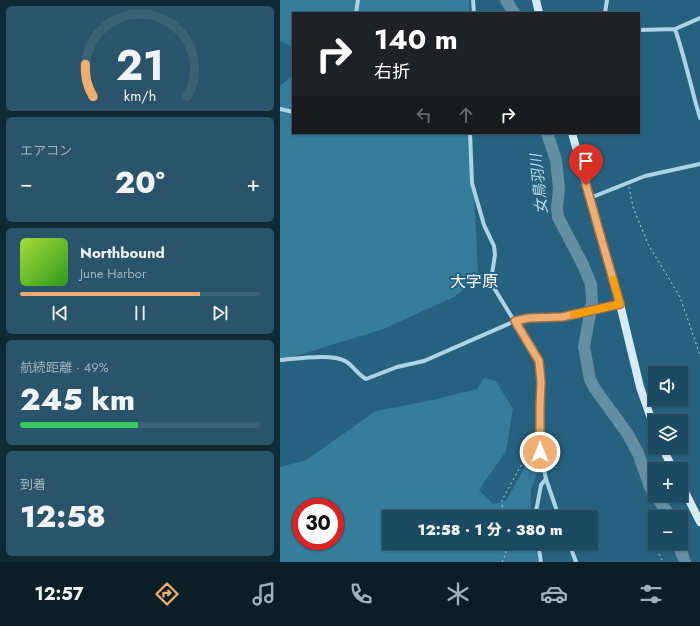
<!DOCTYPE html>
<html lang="ja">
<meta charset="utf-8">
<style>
:root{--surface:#1c4a60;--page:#295469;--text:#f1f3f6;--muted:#a0b3bd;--line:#3a6275;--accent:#efad71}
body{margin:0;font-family:Jost,"Noto Sans JP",sans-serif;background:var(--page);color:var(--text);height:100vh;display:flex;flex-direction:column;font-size:15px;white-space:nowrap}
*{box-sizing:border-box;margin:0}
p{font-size:13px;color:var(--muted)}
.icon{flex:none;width:22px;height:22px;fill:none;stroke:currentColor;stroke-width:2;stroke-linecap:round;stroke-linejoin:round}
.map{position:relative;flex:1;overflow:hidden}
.side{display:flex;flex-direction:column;gap:6px;padding:6px;background:#0f2935;width:280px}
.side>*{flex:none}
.guide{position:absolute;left:12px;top:12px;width:348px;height:122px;border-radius:0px;box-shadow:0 1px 3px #0004,0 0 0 1px var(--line);background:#202124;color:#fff;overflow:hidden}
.fabs{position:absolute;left:368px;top:366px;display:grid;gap:8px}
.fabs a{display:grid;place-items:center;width:40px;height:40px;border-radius:0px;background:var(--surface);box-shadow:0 1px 3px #0004,0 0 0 1px var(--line);font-size:20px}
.speed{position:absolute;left:12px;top:498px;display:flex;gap:8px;font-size:20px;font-weight:700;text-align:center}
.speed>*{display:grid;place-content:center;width:52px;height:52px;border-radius:50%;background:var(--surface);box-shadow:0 1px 3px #0004,0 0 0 1px var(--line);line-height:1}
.speed .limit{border:6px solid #d22;background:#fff;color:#111}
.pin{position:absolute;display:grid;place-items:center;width:34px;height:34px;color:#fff;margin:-41px -17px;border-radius:50% 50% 50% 0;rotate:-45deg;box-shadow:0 0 4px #0007}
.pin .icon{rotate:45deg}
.me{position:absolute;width:44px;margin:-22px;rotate:0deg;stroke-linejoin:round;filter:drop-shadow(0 0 3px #0008)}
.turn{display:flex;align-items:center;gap:14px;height:84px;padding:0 16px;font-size:18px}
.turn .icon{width:52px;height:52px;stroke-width:2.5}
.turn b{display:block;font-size:28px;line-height:34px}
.lanes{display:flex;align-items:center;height:38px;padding:0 16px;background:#0003;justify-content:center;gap:20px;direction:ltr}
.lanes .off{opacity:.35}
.big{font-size:30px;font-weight:800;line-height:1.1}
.side .tile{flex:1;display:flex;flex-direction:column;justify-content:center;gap:6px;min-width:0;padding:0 14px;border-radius:6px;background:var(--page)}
.side .dial{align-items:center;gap:0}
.dial svg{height:104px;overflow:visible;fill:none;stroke:var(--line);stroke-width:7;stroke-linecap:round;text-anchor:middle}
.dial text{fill:var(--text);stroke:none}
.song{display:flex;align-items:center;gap:12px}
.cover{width:48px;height:48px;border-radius:6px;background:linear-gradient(135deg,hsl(80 70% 55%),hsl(110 70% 35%))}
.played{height:4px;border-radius:2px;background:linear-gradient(90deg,var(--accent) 75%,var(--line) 75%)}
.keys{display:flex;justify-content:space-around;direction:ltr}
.heat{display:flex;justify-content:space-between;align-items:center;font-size:22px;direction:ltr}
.charge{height:6px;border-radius:3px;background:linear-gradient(90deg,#34c759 49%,var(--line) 0)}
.trip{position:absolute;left:102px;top:510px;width:216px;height:40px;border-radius:0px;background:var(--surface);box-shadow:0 1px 3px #0004,0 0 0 1px var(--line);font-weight:800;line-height:40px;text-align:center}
.tab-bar{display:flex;height:64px;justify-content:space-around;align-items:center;background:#0b1e26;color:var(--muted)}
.tab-bar .icon{width:28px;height:28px}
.tab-bar .selected{color:var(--accent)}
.tab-bar b{font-size:18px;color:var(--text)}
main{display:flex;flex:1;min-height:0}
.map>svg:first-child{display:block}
</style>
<main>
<section class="side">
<div class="tile dial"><svg viewBox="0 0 100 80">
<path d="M14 69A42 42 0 1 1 86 69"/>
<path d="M14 69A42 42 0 0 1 8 44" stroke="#efad71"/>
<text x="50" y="56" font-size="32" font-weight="700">21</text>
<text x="50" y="72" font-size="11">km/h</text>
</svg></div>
<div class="tile"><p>エアコン</p>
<div class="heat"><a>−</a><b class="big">20°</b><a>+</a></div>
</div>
<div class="tile">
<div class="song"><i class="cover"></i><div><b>Northbound</b><p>June Harbor</p></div></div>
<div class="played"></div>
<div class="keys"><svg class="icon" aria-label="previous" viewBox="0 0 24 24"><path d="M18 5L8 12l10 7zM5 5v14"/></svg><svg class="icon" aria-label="pause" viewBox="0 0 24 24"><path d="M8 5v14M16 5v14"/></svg><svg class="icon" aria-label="next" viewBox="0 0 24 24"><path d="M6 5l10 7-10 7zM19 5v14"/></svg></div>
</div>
<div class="tile"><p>航続距離 · 49%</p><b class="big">245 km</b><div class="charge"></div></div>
<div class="tile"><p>到着</p><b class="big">12:58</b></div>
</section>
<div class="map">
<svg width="420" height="562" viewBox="0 0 420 562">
<rect width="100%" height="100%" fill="#266280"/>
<path fill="#367c9b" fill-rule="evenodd" d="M0,0H189L190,13H13V46L0,41Z
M12,76L13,133H192C192,181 197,229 198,277L174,297L103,329L0,361V86Z
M204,378L216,381L233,409L226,451L199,490L213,504L226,501L245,467L256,460L258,472L251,489L250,517H109V543H255L259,562H0V467L26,460L96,411L153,400L197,389ZM21,507H55V541H21Z"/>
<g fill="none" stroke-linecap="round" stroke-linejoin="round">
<path stroke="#648ea2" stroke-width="12" d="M226,0L234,13
M267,133L276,160L279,189L277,208L278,217L303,265L311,284L312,302L304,347L310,379L315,389L347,433L358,453L370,487L375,495
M375,495L391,517
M398,543L405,562"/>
<path stroke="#acd4e6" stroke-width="1" stroke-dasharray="2 3" stroke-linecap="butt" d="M349,187L353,207L368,244L400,297L420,355
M223,517L222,500L243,462L254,455
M374,545L383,562
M222,562L226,554L225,543"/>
<path stroke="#acd4e6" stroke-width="4" d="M193,0L194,13
M76,13L78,0
M325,13L327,0
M395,29C405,58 411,88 420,118
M359,30L395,29L420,18
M0,109L13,112
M190,133L192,183L204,225L214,246L215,255L211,280L214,288L259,361L261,382L260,391V452L266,479L279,517
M310,198L365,176L420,164
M0,360C15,359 52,353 65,361C73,365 77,374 86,379L117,367L144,361L235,321L249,318L282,317L340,304
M255,517L261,485L266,479
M258,543L261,562
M289,543L296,562"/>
<path stroke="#d6ebf6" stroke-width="8" d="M256,0L259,13
M292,133L340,304L360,387L375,430
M382,447L393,469
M401,484L420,522"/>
</g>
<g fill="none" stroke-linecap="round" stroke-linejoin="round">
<g stroke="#9b7049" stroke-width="10">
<path id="route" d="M260,452V406L261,382L259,361L235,321L249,318L282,317L340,304L306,185"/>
</g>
<use href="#route" stroke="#efad71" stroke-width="7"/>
<path stroke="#f59e0b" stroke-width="7" d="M293,315L340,304L333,279"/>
</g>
<g text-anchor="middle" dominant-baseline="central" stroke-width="4" stroke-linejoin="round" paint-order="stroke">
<g font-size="15" font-style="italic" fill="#b8ddee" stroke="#266280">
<text transform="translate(259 184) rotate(-96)">女鳥羽川</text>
</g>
<g font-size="16" fill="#fff" stroke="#266280">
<text x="194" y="281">大字原</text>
</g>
</g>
</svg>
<div class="fabs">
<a><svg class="icon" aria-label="sound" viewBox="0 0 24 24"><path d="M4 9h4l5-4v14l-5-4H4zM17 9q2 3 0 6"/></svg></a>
<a><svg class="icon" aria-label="layers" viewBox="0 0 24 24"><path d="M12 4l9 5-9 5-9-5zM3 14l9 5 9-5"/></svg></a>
<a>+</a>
<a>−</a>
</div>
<div class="speed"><div class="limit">30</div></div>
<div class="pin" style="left:306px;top:185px;background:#d93025"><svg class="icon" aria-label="arrive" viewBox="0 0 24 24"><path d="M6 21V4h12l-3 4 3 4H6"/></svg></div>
<svg class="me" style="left:260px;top:452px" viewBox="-20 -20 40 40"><circle r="17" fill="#efad71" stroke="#fff" stroke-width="3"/><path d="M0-11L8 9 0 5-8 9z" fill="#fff"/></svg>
<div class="trip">12:58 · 1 分 · 380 m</div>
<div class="guide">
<div class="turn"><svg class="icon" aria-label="right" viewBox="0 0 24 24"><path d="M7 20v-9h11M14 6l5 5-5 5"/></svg><div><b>140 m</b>右折</div></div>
<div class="lanes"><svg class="icon off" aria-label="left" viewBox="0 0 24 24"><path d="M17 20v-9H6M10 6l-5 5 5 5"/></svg><svg class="icon off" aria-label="ahead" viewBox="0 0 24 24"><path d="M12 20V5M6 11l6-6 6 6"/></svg><svg class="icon" aria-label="right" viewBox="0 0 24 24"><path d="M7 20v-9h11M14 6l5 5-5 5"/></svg></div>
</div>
</div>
</main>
<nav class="tab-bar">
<b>12:57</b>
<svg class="icon selected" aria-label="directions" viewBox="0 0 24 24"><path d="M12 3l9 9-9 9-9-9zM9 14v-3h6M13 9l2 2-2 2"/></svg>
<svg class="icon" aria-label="music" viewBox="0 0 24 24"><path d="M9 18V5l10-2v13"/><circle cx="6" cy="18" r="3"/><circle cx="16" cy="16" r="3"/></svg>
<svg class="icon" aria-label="phone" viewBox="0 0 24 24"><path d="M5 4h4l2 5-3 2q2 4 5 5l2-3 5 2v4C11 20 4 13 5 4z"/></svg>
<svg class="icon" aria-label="climate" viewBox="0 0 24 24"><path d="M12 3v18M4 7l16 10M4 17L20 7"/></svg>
<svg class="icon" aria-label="car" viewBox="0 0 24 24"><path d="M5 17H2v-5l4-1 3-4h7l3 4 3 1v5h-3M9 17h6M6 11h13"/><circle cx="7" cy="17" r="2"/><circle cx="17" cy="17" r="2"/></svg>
<svg class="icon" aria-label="filters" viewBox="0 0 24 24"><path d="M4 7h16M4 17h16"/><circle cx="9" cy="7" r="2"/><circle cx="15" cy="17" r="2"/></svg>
</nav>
